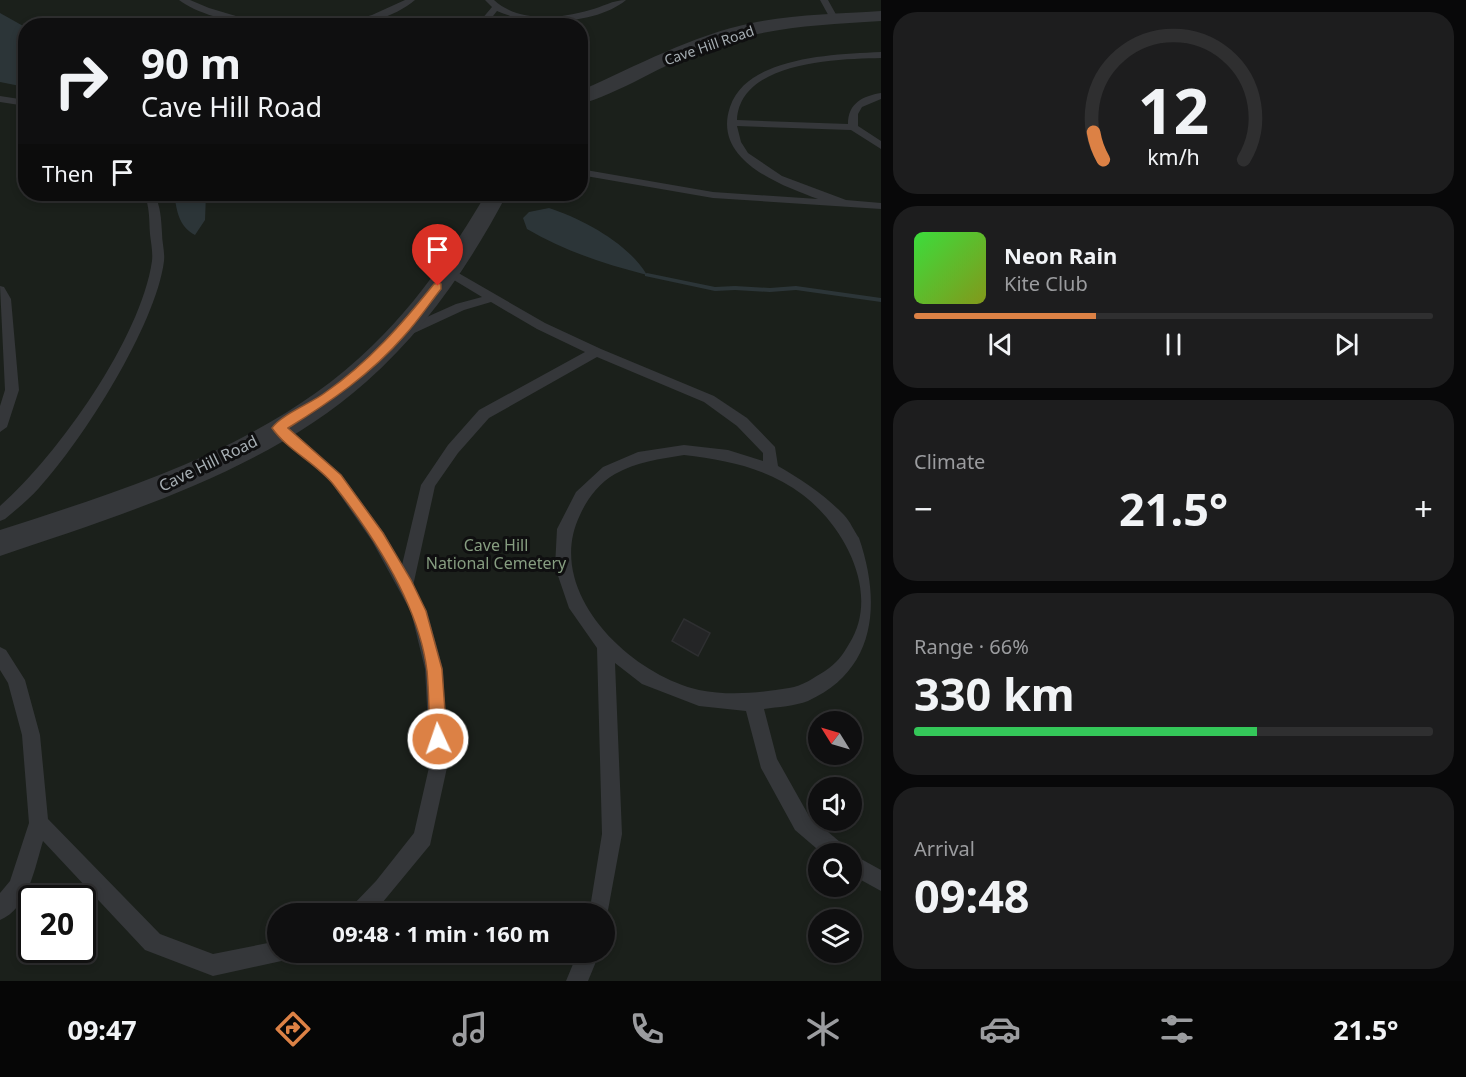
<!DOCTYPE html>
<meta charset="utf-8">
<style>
:root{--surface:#0f0f10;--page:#1d1d1e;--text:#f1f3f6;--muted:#9b9c9f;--line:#2f2f30;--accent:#dc8145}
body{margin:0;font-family:"Noto Sans",sans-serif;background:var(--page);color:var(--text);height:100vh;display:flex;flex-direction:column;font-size:22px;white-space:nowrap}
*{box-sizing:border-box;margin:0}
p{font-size:20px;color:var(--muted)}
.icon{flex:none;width:33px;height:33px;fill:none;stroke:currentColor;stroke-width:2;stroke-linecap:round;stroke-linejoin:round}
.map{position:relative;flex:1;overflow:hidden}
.sheet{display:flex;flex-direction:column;gap:12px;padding:12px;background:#080809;width:585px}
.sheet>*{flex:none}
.guide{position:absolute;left:18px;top:18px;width:570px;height:183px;border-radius:24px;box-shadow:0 3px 9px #0003,0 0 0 2px var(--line);background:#0f0f10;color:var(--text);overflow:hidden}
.needle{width:39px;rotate:307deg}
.tools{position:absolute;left:808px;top:711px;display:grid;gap:12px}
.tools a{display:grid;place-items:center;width:54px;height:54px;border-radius:50%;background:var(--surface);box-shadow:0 3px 9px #0003,0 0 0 2px var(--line);font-size:30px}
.speed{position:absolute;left:18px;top:885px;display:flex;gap:12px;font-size:30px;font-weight:700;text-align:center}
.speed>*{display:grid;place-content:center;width:78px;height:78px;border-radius:50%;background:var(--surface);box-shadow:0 3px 9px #0003,0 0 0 2px var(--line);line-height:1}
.speed .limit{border:3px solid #111;border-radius:9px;background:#fff;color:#111}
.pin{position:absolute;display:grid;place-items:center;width:51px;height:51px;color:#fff;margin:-62px -26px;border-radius:50% 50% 50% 0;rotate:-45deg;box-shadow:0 0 6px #0007}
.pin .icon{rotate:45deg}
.me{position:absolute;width:66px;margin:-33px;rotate:357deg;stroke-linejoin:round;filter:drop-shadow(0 0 4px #0008)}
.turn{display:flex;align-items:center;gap:21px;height:126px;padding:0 24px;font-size:27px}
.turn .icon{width:78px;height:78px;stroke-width:2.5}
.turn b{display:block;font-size:42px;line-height:51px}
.then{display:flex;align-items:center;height:57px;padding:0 24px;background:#0003;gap:12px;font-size:22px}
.big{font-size:45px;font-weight:700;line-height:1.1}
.sheet .tile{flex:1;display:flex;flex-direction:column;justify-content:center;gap:9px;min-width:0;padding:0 21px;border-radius:24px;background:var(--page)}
.sheet .dial{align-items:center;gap:0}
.dial svg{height:156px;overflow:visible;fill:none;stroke:var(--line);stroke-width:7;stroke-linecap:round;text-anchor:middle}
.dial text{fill:var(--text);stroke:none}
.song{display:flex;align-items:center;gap:18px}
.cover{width:72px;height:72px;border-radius:9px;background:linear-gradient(135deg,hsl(120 70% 55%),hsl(70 70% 35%))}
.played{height:6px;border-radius:3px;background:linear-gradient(90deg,var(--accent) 35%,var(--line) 35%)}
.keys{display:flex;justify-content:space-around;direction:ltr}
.heat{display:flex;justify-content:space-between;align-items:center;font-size:33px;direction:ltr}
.charge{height:9px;border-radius:4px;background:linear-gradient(90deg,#34c759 66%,var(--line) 0)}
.trip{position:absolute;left:267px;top:903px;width:348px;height:60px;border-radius:30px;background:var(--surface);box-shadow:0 3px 9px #0003,0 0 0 2px var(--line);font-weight:700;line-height:60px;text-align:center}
.menu{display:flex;height:96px;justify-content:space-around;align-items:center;background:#060606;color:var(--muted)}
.menu .icon{width:42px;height:42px}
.menu .active{color:var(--accent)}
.menu b{font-size:27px;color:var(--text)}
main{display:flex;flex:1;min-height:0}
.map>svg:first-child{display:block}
</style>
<main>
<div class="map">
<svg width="881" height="981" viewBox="0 0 881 981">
<rect width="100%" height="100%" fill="#141415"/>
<path fill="#1b201b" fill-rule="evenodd" d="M0,0H881V981H0ZM26,26H580V194H26ZM819,722H852V754H819ZM819,788H852V820H819ZM819,854H852V886H819ZM32,898H82V950H32ZM278,914H604V952H278ZM819,920H852V952H819Z"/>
<path fill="#2c3538" d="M0,13L25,27V87L0,82Z
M174,194H206L205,220L195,235C178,226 177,210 174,194Z
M549,208C583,219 629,244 647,275C605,264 564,251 527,229L523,218L529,212Z"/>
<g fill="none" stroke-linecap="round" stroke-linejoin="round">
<path fill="#2c3538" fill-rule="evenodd" d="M647,273L715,287L735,286L770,288L796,286L881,298V302L796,290L770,292L735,290L715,291L645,276V274Z"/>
</g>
<path fill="#242526" stroke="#2e2f31" stroke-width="1.5" d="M684,619L710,633L698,656L672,641Z"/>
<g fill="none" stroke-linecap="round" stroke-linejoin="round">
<path fill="#35373a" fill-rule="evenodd" d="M179,0H190L209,8L269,26C244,26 198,15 179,0Z
M405,0H415C394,18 360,26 333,26L372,15Z
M485,0H494C519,23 559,19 590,10C602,7 613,0 626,0C596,25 531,27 497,11L485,26H476L492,7Z
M820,0H828L838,18L837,20H831Z
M881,52V58C838,59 740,61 737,120L848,124C848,103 863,96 881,93V99L862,107L858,114V126L881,141V149L851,130L737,126L741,142L748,153L782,176L846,200L881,203V209L713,198L580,175V169L713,192L818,199C780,185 712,160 730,107C736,89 751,77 768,70C803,55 844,54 881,52Z
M0,96L26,100V106L0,102Z
M144,194H154C161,207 161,219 162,233C162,243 165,252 164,261C156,325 83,440 39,488C29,499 17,509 5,519L0,521V506C58,455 141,338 152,261C153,252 151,243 150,234C149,220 150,207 144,194Z
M448,267L545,323L601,349L714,396L747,418L775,447L778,466C802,480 824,494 844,515C850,521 854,531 859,538C881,602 877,670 808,701C795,706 778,707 764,709L777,759L809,816L846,847L849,854H823L795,830L761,768L746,711L699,706L642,684L615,663L622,834L606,921L604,922V914H589L602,834L597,648L569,608L555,567L557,529L576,492L603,467L638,452L684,445L728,450L763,461V453L737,426L704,402L597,357L489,418L458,453L435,486L413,586L427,611L443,669L448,763L430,845L373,914H348L351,907L376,881L414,833L430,763L425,669L411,612L372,541L331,482L272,428L274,424H284L341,474L384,533L402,565L421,485L448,445L479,410L585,352L537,329L491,302L464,310L410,335H400L399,332L400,329L456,304L482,297L444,274L442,271ZM684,455C727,460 767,468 803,495C845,527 881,594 849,644C842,656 837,663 825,671C813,678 803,686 789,688C760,693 729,696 699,690C629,674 543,591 580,515C587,499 599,483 615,474C636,462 660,459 684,455Z
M0,286L4,287L11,299L19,390L7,427L0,432V406L5,390Z
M0,647L6,650L25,680L40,735L48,819L160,934L213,954L278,941V952H289L286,960L213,976L145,950L43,841C35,867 28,909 0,920V893L10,881L29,823L22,735L8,683L0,670Z
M852,854L881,870V891L852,875Z
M578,952H600L588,981H566Z"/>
<path fill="#35373a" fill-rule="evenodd" d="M881,11V21C816,25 764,27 702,50C663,64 619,94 580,104V91C636,66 693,35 752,23C794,14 838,14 881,11Z
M486,194H507C470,264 426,329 366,382C267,470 124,514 0,556V530C130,488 272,444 372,346C419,301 453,249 486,194Z"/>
</g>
<path fill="#dc8145" stroke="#8f542d" stroke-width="1.5" d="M438,283L441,284V289C429,304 418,321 404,336C371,374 330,402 288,428L341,475L383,533L411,580L426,611L442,669L447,739L444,745L438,747L432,745L430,739C429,717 429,693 427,671C419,605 373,535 333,484C316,463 287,450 272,428C282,414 312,403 326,392C369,362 402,324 434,284Z"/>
<g text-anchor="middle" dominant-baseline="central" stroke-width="6" stroke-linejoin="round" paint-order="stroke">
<g font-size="14" fill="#a7afb4" stroke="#0f0f10">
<text transform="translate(709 45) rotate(-19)">Cave Hill Road</text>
</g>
<g font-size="16" fill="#a7afb4" stroke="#0f0f10">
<text transform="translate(208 463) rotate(-26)">Cave Hill Road</text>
</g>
<g font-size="16" fill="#869d80" stroke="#0f0f10">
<text x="496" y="545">Cave Hill<tspan x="496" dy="18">National Cemetery</tspan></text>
</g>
</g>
</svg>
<div class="tools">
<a><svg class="needle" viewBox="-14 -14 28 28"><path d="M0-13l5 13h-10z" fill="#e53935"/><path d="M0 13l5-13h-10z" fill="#9b9c9f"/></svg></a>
<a><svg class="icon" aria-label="sound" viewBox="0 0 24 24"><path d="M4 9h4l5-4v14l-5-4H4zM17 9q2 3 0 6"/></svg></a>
<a><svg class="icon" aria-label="search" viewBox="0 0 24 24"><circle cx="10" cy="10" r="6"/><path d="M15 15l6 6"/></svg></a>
<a><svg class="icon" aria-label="layers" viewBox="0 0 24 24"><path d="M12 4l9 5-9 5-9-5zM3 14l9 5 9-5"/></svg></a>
</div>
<div class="speed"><div class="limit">20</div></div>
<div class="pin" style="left:438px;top:286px;background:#d93025"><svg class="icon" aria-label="arrive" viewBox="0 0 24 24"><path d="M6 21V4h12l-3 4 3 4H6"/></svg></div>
<svg class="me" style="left:438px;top:739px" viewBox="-20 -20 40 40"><circle r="17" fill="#dc8145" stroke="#fff" stroke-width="3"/><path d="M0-11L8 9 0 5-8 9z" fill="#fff"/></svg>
<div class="trip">09:48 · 1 min · 160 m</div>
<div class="guide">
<div class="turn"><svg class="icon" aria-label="right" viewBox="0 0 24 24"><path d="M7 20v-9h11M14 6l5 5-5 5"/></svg><div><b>90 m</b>Cave Hill Road</div></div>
<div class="then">Then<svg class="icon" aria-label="arrive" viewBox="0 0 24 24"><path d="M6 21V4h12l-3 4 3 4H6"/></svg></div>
</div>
</div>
<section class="sheet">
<div class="tile dial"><svg viewBox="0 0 100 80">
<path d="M14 69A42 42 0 1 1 86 69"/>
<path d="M14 69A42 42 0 0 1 9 55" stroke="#dc8145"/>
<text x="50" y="56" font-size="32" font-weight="700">12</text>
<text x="50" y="72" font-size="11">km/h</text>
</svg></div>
<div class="tile">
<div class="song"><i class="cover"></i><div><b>Neon Rain</b><p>Kite Club</p></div></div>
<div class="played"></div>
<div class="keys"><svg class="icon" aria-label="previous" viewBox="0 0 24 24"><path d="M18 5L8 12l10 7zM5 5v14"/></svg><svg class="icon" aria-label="pause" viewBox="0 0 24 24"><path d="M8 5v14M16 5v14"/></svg><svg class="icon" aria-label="next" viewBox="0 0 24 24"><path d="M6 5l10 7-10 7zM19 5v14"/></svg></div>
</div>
<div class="tile"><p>Climate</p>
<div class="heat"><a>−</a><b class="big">21.5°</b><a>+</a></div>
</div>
<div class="tile"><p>Range · 66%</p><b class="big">330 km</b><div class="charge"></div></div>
<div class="tile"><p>Arrival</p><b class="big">09:48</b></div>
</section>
</main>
<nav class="menu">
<b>09:47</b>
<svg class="icon active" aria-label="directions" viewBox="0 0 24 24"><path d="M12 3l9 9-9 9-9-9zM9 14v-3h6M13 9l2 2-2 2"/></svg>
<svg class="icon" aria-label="music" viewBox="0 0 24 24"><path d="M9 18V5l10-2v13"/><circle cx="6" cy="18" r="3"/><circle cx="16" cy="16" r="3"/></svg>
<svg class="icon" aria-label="phone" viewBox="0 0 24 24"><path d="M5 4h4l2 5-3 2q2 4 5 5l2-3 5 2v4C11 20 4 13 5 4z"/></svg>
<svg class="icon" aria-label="climate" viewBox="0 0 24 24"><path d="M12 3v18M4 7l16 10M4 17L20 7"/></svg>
<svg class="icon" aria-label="car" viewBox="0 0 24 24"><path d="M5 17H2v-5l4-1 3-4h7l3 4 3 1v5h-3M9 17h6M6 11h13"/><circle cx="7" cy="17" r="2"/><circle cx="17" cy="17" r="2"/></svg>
<svg class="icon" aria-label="filters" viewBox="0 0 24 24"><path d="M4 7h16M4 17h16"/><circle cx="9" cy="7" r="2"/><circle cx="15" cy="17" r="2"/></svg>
<b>21.5°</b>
</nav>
